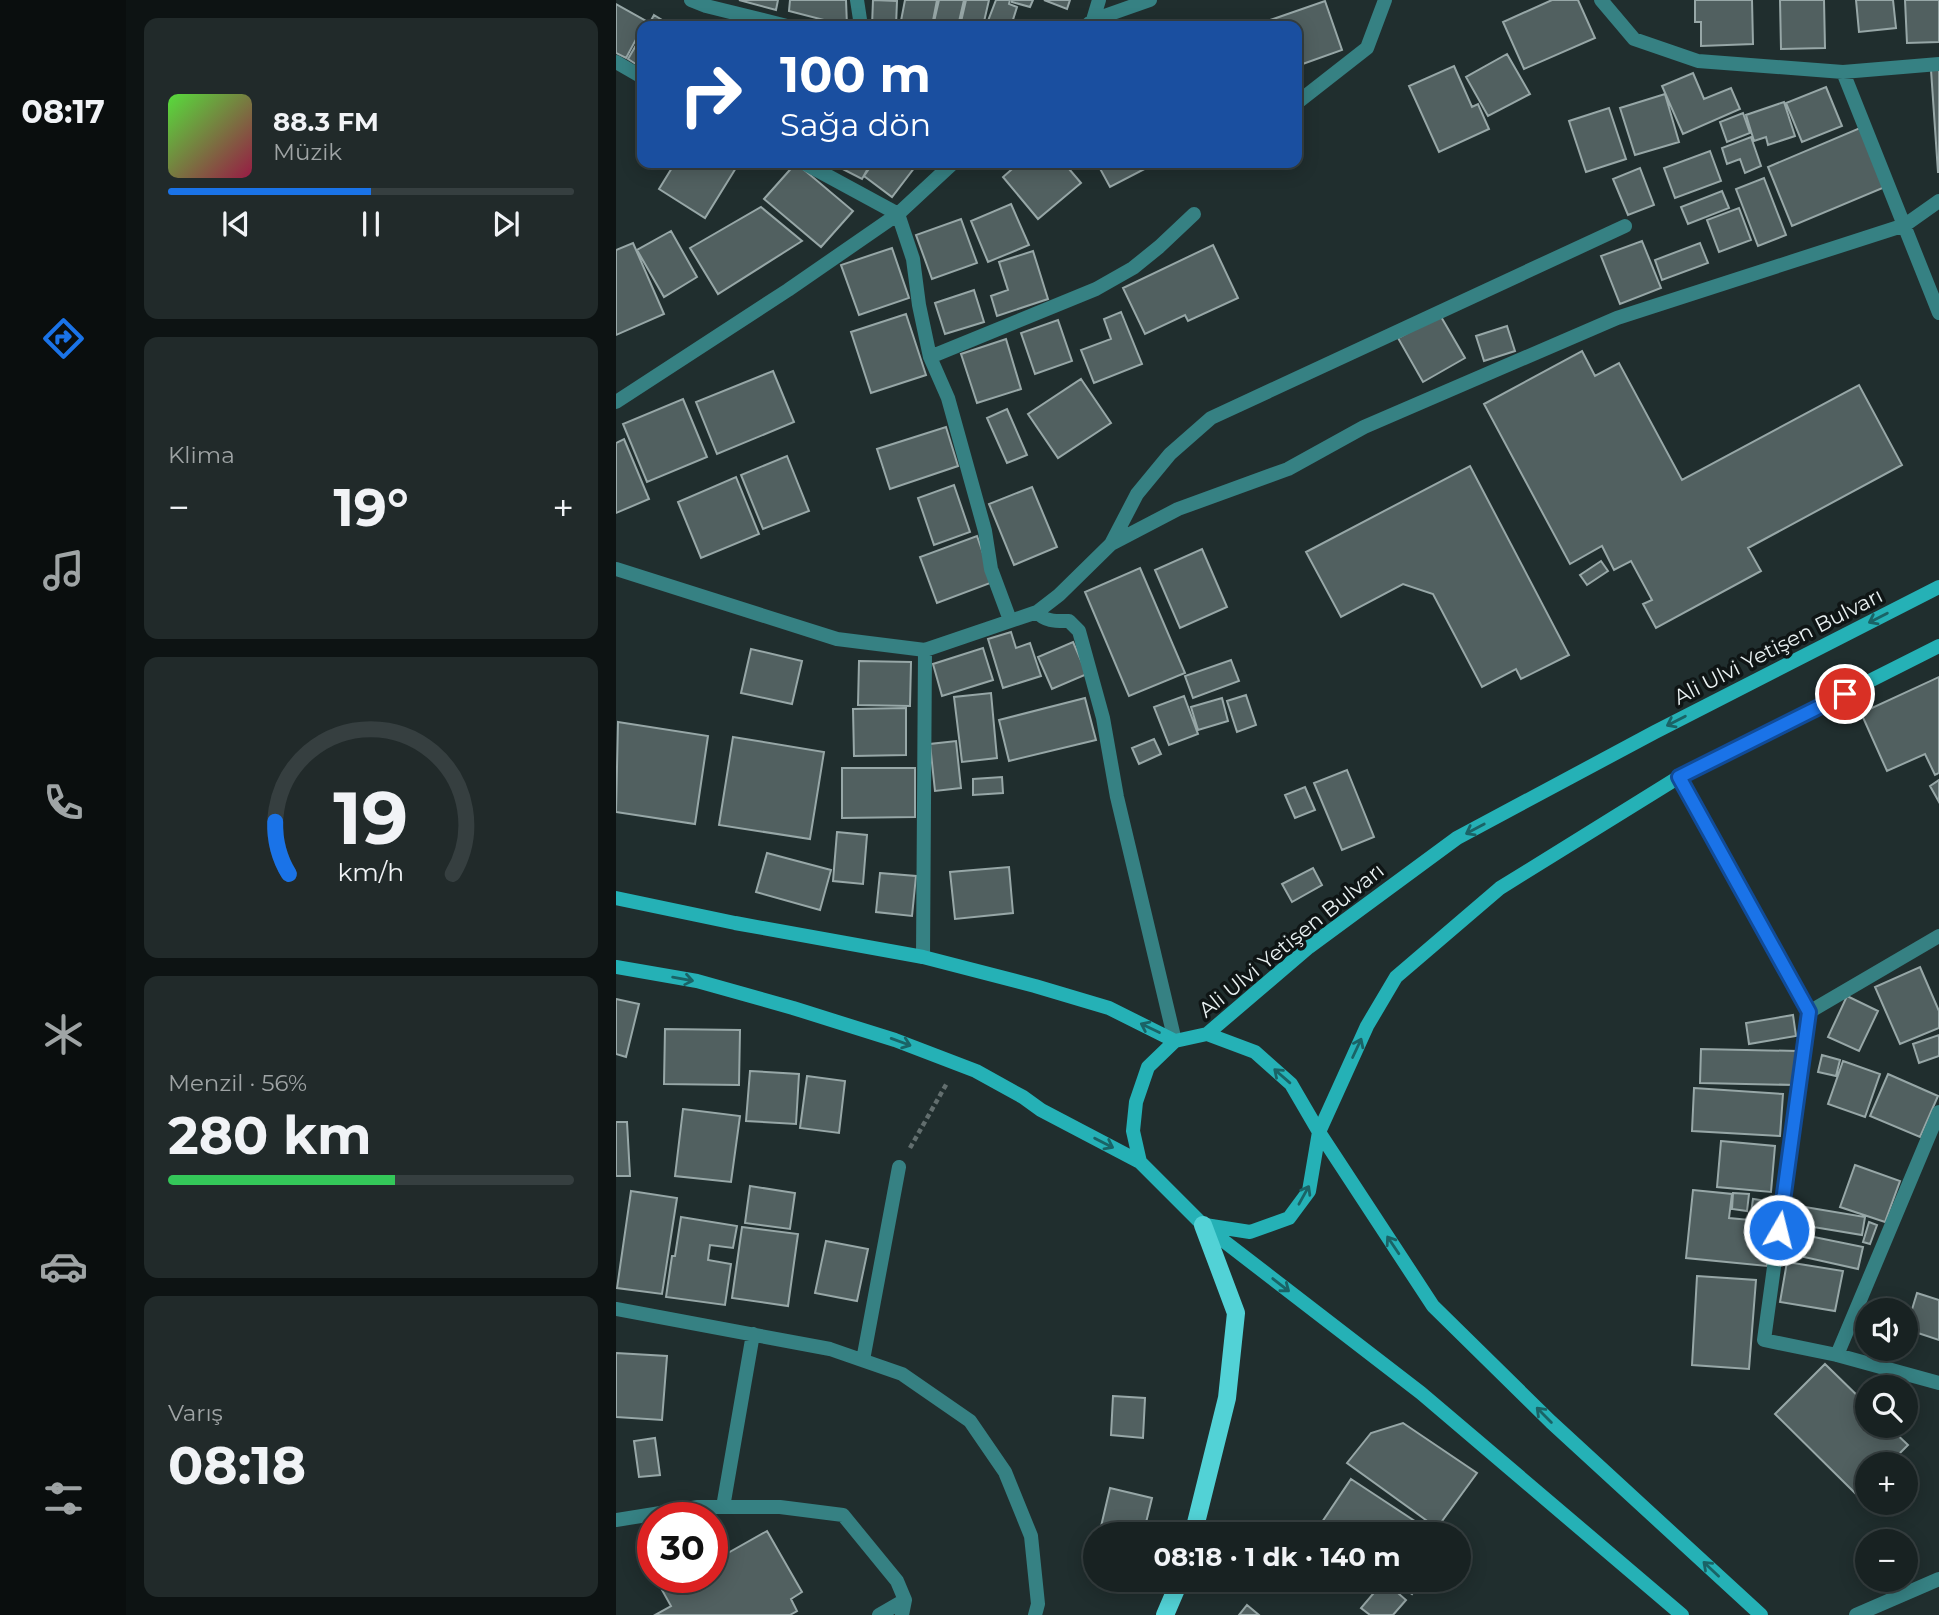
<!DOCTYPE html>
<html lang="tr">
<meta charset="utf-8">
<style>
:root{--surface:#182222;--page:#212a2a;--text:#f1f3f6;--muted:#9fa4a5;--line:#363f40;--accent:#1a73e8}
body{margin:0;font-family:Montserrat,sans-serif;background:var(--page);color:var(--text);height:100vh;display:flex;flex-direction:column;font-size:26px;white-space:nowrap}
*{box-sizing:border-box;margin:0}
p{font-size:23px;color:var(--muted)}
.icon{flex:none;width:38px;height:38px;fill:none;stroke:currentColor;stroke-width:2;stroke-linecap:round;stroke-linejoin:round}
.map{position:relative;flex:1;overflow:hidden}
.sheet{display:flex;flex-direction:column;gap:18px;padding:18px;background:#0d1313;width:490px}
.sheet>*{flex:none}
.banner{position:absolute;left:21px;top:21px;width:665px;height:147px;border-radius:14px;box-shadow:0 4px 18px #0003,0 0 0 2px var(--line);background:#1a4fa0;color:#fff;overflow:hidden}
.buttons{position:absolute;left:1239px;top:1298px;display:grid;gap:14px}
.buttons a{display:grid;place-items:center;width:63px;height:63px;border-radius:50%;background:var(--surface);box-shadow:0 4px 18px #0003,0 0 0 2px var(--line);font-size:35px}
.speed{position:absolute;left:21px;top:1502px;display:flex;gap:14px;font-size:35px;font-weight:700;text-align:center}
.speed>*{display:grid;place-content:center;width:91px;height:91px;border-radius:50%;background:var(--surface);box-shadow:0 4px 18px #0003,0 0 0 2px var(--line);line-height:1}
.speed .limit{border:10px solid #d22;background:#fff;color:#111}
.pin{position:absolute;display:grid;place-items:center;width:60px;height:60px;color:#fff;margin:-30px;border:4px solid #fff;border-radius:50%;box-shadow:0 2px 7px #0007}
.me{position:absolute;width:77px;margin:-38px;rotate:8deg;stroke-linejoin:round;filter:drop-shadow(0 0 5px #0008)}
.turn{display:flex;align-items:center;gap:24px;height:147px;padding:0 28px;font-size:32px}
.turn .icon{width:91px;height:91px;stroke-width:2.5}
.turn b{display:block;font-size:49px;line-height:60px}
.big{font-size:52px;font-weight:700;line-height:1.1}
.sheet .widget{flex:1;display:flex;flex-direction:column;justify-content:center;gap:10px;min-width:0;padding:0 24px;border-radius:14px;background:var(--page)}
.sheet .dial{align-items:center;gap:0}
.dial svg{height:182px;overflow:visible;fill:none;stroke:var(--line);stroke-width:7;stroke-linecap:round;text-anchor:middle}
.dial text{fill:var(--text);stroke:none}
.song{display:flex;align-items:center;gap:21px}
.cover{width:84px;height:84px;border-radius:10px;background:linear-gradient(135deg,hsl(110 70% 55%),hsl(340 70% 35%))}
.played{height:7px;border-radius:4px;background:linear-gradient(90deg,var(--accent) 50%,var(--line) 50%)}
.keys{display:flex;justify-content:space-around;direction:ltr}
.heat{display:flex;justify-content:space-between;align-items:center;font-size:38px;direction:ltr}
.charge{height:10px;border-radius:5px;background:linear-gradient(90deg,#34c759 56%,var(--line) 0)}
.trip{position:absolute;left:467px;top:1522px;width:388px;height:70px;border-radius:35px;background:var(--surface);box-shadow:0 4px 18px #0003,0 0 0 2px var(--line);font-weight:700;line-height:70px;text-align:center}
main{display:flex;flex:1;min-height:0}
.dock{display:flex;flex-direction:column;width:126px;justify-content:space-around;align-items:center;background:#0a0e0e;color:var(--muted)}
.dock .icon{width:49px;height:49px}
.dock .active{color:var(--accent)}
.dock b{font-size:32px;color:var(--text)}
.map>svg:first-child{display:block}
</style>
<main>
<nav class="dock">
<b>08:17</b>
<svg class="icon active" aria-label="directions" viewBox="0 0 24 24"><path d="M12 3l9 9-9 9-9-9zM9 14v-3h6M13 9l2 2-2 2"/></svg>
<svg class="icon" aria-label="music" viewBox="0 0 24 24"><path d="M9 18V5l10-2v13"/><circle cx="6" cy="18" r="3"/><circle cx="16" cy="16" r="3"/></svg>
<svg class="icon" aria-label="phone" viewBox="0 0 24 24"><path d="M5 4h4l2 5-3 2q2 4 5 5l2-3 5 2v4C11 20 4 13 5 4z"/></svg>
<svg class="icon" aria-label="climate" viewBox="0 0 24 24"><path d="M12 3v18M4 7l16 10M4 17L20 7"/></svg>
<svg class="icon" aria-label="car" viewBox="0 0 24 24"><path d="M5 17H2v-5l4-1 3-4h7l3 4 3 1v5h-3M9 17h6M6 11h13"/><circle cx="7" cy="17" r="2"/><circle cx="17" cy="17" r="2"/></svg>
<svg class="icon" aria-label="filters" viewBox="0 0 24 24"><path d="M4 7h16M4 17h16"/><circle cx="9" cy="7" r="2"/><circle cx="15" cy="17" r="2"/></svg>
</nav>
<section class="sheet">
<div class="widget">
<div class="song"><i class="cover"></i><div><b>88.3 FM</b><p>Müzik</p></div></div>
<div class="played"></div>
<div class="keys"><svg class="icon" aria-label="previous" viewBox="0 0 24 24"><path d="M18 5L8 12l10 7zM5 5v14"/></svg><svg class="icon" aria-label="pause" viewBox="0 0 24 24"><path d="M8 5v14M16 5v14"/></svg><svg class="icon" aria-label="next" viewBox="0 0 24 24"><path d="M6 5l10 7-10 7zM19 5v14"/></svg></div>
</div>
<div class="widget"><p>Klima</p>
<div class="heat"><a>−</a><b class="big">19°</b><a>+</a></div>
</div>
<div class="widget dial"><svg viewBox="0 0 100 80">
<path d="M14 69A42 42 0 1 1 86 69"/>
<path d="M14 69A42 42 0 0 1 8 46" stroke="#1a73e8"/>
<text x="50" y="56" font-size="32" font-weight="700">19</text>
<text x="50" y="72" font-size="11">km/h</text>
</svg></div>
<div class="widget"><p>Menzil · 56%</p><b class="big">280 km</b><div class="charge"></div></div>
<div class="widget"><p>Varış</p><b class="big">08:18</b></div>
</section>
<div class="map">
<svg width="1323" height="1615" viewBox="0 0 1323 1615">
<rect width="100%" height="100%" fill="#202e2e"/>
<path fill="#516060" stroke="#97a7a7" stroke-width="2" d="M123,0H162L160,10Z
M174,0H230L231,26L173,11Z
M257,0L281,1L280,26H256Z
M289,0H321L316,26H284Z
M323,0H348L342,26H317Z
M350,0H373L367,26H344Z
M380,0H394L393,4L401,7L395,26H370Z
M396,0H417L414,7L396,2Z
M428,0H454L451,9Z
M936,0H962L979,38L908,69L887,22Z
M1079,0H1136L1137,44L1085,46V22H1079Z
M1164,0H1208L1209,48L1165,49Z
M1240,0H1277L1280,28L1243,32Z
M1289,0H1323V42L1291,43Z
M709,1L726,50L681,66V26H637Z
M0,4L30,21L10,58L0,53Z
M38,15L56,26H32Z
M26,35V68L12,59Z
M891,54L914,94L872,116L850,77Z
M838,66L856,107L862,104L873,129L823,152L793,86Z
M1315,70H1323V172H1322Z
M1077,73L1088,99L1115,88L1124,109L1067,134L1046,86Z
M1210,87L1226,126L1186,142L1170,103Z
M1049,94L1063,142L1019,155L1004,108Z
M1168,102L1179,136L1152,145L1150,137L1138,141L1130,115Z
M993,108L1010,159L970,172L953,121Z
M1127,113L1134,133L1111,142L1104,122Z
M1244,128L1269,187L1176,226L1152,167Z
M1135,137L1145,166L1129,173L1124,159L1111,164L1106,148Z
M1094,151L1105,181L1059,198L1048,168Z
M59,163H123L89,218L43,189Z
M180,163L237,211L205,247L148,199Z
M215,163H255L246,179Z
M257,163H302L276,197L248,176Z
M403,163H448L465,183L422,219L387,177Z
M481,163H540L494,187Z
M1024,168L1038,205L1012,215L997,179Z
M1148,178L1170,235L1142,246L1120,189Z
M1106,191L1113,208L1072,224L1065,207Z
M395,204L413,245L372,262L355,221Z
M145,207L186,241L102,294L74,248Z
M1123,208L1135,240L1103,252L1091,220Z
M345,219L361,263L316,279L300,235Z
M55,231L81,277L48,297L21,250Z
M1026,241L1045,288L1004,304L985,256Z
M17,243L48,314L0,335V250Z
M1084,243L1092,263L1046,280L1039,260Z
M597,245L622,298L572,321L569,315L529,334L507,288Z
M276,248L293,298L243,315L225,265Z
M417,251L432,299L381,316L375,296L392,290L383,262Z
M358,290L368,322L329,334L319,303Z
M505,312L526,364L478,383L465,350L495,339L488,319Z
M290,314L310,375L255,393L235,332Z
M824,315L849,358L807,382L782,338Z
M442,320L456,361L419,374L405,333Z
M891,326L899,351L868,361L860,336Z
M390,339L405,389L361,403L345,354Z
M966,351L979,376L1003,363L1066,480L1243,385L1286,465L1132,548L1145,571L1040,628L1027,604L1036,600L1015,561L998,570L986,546L954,564L868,404Z
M157,371L178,422L101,454L80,402Z
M465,379L495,423L442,458L412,414Z
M67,399L91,457L31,482L7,424Z
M391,409L411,455L391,463L371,418Z
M330,427L342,466L274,489L261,449Z
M8,439L33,499L0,513V443Z
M171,456L193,511L147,529L125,475Z
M854,466L953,655L905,679L900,669L866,687L817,594L787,584L725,617L690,552Z
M120,477L143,534L85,558L62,502Z
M338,485L354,532L318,545L302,498Z
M416,487L441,547L398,565L373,504Z
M361,536L377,582L321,603L304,557Z
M586,549L611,607L564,628L539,570Z
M985,561L992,571L971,585L964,575Z
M524,568L569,673L513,696L469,592Z
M395,632L400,648L414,643L425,676L387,688L372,639Z
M457,642L471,674L436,689L422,657Z
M367,648L377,680L326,696L317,664Z
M135,649L186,661L176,704L125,693Z
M615,660L623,681L577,698L569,676Z
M243,661L295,662L294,706L242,705Z
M1323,677V773L1319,775L1309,754L1271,771L1245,713Z
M375,693L381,758L346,762L338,697Z
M630,695L640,725L621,732L611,701Z
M568,696L582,734L553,745L538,707Z
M469,698L480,740L393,761L383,720Z
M606,698L612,721L582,730L575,707Z
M290,708V755L238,756L237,709Z
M2,722L92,736L79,824L0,812Z
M117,737L208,752L194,839L103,825Z
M538,739L545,754L523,764L516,748Z
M340,741L345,788L319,791L314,744Z
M226,768H299V817L226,818Z
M731,770L758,837L726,850L698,783Z
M386,777L387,793L357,795V779Z
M1323,780V802L1314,786Z
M689,787L699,810L679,818L669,795Z
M221,832L251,835L247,884L217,881Z
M151,853L215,870L204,910L140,892Z
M393,867L397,913L339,919L334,872Z
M697,868L706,885L676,902L666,884Z
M264,873L300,876L296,916L260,912Z
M1304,967L1323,1011V1028L1284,1044L1259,987Z
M1231,996L1262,1011L1243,1051L1212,1037Z
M0,999L23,1004L10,1057L0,1054Z
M1177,1015L1180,1036L1133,1044L1130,1023Z
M49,1029L124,1030L123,1085L48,1084Z
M1323,1035V1056L1303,1063L1297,1044Z
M1085,1049L1181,1051L1180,1085L1084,1083Z
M1206,1055L1224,1060L1220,1076L1202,1072Z
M1227,1061L1264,1074L1249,1117L1212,1104Z
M134,1071L183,1074L180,1124L130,1121Z
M1272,1074L1322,1096L1304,1137L1254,1116Z
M191,1076L229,1081L223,1133L184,1128Z
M1078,1088L1167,1094L1164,1136L1076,1131Z
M67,1109L124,1116L115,1182L59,1176Z
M0,1122H11L14,1176H0Z
M1105,1141L1159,1146L1155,1192L1101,1187Z
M1239,1165L1284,1181L1269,1222L1224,1207Z
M134,1186L179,1193L174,1229L129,1223Z
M1077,1190L1116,1194L1113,1218L1134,1220L1137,1199L1158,1202L1151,1266L1070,1258Z
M15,1191L61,1198L46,1294L1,1288Z
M1117,1193L1133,1194L1131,1211L1116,1209Z
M1183,1206L1249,1217L1246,1235L1179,1224Z
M65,1217L121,1226L117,1248L94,1245L92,1260L115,1264L109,1305L50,1297L56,1256H59Z
M1253,1222L1261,1225L1254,1244L1247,1242Z
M126,1227L182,1234L172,1306L116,1298Z
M1171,1228L1189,1231L1186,1253L1168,1250Z
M1193,1236L1247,1247L1242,1269L1188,1257Z
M210,1241L252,1249L241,1301L199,1293Z
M1171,1262L1227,1271L1219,1311L1164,1302Z
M1081,1276L1140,1280L1133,1369L1076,1365Z
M1301,1293L1323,1300V1340L1290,1329Z
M0,1353L51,1356L46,1420L0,1417Z
M1209,1364L1251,1405V1426H1272L1292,1445L1272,1465H1251V1486L1242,1496L1159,1414Z
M497,1396L529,1398L527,1438L495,1435Z
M787,1423L861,1473L821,1528L731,1463L755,1433Z
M39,1438L44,1475L23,1477L18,1441Z
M735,1479L820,1535H706L700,1531Z
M494,1488L536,1498L527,1535H483Z
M151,1531L186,1592L175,1599L181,1611L174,1615H39L55,1606L46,1590L69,1577H96V1562Z
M775,1580H805L796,1594Z
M768,1581L790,1600L777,1615H754L745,1608Z
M631,1605L643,1615H623Z"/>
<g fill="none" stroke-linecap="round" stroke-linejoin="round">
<path stroke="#626e6e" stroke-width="4.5" stroke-dasharray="5 3.5" stroke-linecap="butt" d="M294,1148L331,1083"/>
<path stroke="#368183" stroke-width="14" d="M75,0L90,6L171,26
M241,0L245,26
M985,0L1018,39L1082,61L1227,72L1323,64
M477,20L483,0
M470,26L477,20L534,0
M0,62L26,77
M1227,72L1323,313
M682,102L751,48L769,0
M188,163L282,214L297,259L303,305L314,357L332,398L369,531L375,569L394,620
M314,357L480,289L517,268L543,247L578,214
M0,402L172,290L282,214L337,163
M495,544L521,494L554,454L595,418L1009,226
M0,569L221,639L309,650L421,612L443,595L495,544L562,509L672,469L748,427L1001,318L1289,225L1323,201
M421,612C429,622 441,621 453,621L463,631L487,718L501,797L559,1041
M1063,777L1193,1012L1148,1340L1221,1355L1323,1383
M307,957L309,650
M1193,1012L1323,936
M0,1309L214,1349L286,1374L354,1421L389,1472L415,1536L422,1604L419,1615
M1221,1355L1323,1112
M247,1360L283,1167
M107,1507L137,1334
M0,1520L82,1507H164L227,1515L281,1581L289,1600L286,1615
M263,1615L289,1600
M1240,1615L1323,1579"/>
<path stroke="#25b1b6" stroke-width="14" d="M0,898L119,923L307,957L419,986L493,1008L559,1041L591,1034L693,947L841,838L1039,732L1323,587
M0,967L81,981L177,1008L279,1040L360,1071L407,1097L425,1110L524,1162L587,1225L805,1393L1066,1615
M524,1162L517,1131L520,1102L532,1067L559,1041
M589,1225L634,1232L673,1218L693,1191L703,1132L675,1084L639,1052L591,1034
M1145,1615L935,1422L817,1306L703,1132L751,1026L780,977L884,888L1063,777L1323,646"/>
<path stroke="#52d2d6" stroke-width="18" d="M577,1535L611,1398L620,1313L587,1225
M549,1615L564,1580"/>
</g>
<defs><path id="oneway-shaft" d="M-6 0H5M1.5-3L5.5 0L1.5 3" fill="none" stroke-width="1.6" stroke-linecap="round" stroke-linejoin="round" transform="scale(1.75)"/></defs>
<g stroke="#1a6366">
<use href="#oneway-shaft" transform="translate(1262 618) rotate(153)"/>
<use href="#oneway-shaft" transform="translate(1060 721) rotate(153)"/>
<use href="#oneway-shaft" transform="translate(859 829) rotate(152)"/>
<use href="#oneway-shaft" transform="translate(67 979) rotate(10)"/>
<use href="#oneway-shaft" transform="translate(534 1028) rotate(-154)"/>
<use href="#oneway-shaft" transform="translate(285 1042) rotate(20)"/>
<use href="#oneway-shaft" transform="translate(741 1048) rotate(-65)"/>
<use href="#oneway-shaft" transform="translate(666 1076) rotate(-139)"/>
<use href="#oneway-shaft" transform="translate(488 1143) rotate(27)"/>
<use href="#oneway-shaft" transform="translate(688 1195) rotate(-61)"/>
<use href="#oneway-shaft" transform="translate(777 1245) rotate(-124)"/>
<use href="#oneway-shaft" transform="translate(665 1285) rotate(38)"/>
<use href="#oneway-shaft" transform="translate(928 1415) rotate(-135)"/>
<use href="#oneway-shaft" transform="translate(1095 1569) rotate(-137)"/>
</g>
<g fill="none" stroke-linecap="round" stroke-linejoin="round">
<g stroke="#114b97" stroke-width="18">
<path id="route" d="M1163,1230L1193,1012L1063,777L1229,694"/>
</g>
<use href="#route" stroke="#1a73e8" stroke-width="12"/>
</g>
<g text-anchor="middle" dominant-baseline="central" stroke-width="7" stroke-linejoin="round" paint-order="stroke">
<g font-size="21" fill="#e9f1f2" stroke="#0f1515">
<text transform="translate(1162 646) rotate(-27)">Ali Ulvi Yetişen Bulvarı</text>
<text transform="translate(675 940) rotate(-39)">Ali Ulvi Yetişen Bulvarı</text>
</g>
</g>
</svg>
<div class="buttons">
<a><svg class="icon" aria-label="sound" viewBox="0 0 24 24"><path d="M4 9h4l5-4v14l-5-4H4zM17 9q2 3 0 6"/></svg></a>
<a><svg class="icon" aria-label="search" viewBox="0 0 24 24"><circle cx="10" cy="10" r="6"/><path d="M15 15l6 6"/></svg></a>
<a>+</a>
<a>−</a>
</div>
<div class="speed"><div class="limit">30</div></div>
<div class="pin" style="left:1229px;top:694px;background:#d93025"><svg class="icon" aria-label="arrive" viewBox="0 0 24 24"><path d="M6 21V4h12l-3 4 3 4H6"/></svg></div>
<svg class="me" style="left:1163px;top:1230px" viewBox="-20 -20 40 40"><circle r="17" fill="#1a73e8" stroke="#fff" stroke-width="3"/><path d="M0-11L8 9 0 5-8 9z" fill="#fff"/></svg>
<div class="trip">08:18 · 1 dk · 140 m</div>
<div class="banner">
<div class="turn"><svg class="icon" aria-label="right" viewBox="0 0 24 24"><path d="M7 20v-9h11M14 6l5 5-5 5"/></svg><div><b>100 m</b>Sağa dön</div></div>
</div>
</div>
</main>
